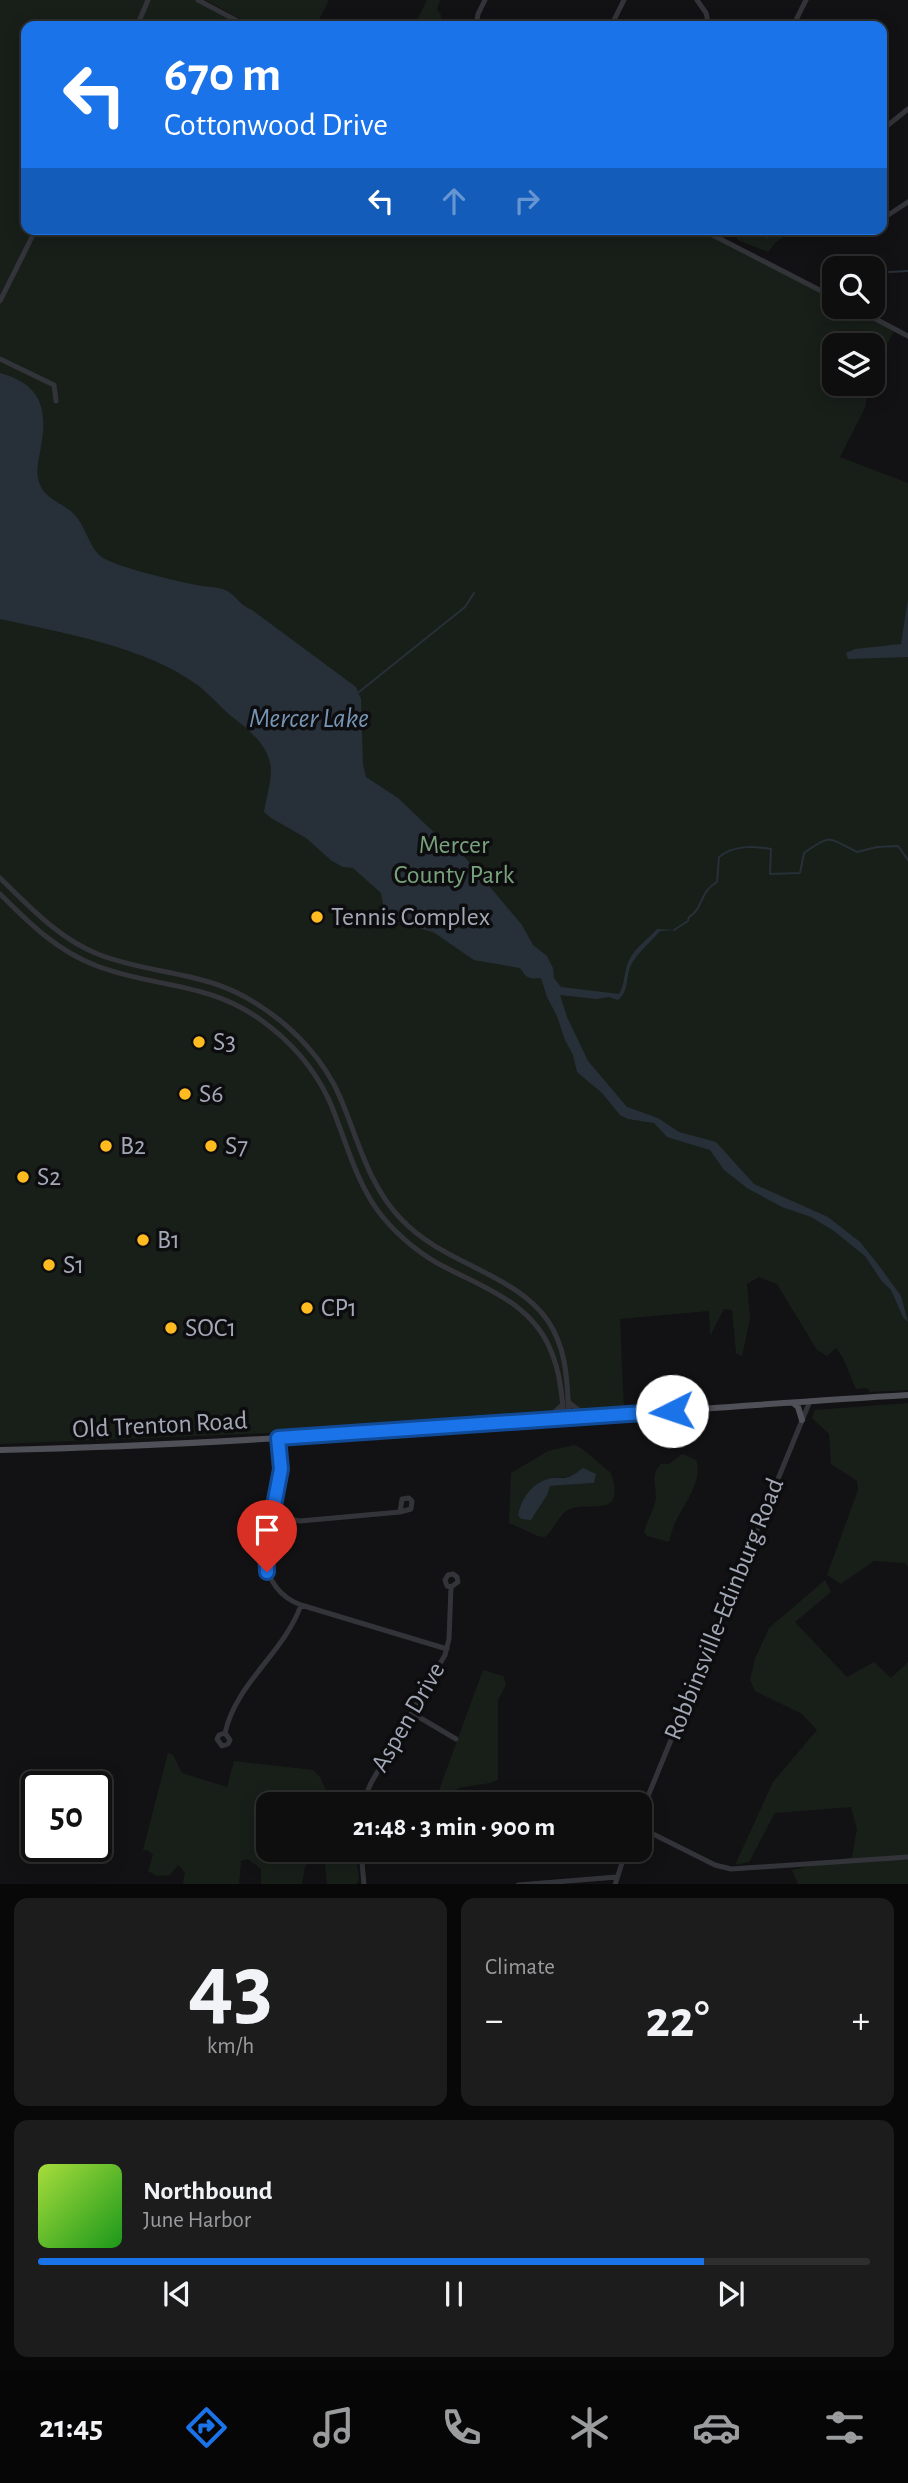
<!DOCTYPE html>
<meta charset="utf-8">
<style>
:root{--surface:#0e0e0f;--page:#1c1c1d;--text:#f1f3f6;--muted:#9b9c9e;--line:#2e2e2f;--accent:#1a73e8}
body{margin:0;font-family:"Alegreya Sans",sans-serif;background:var(--page);color:var(--text);height:100vh;display:flex;flex-direction:column;font-size:26px;white-space:nowrap}
*{box-sizing:border-box;margin:0}
p{font-size:23px;color:var(--muted)}
.icon{flex:none;width:38px;height:38px;fill:none;stroke:currentColor;stroke-width:2;stroke-linecap:round;stroke-linejoin:round}
.map{position:relative;height:1884px;overflow:hidden}
.details{display:flex;flex-direction:column;gap:14px;padding:14px;background:#080808;flex:1}
.details>*{flex:none}
.hud{position:absolute;left:21px;top:21px;width:866px;height:214px;border-radius:14px;box-shadow:0 4px 18px #0003,0 0 0 2px var(--line);background:#1a73e8;color:#fff;overflow:hidden}
.buttons{position:absolute;left:822px;top:256px;display:grid;gap:14px}
.buttons a{display:grid;place-items:center;width:63px;height:63px;border-radius:14px;background:var(--surface);box-shadow:0 4px 18px #0003,0 0 0 2px var(--line);font-size:35px}
.speed{position:absolute;left:21px;top:1771px;display:flex;gap:14px;font-size:35px;font-weight:700;text-align:center}
.speed>*{display:grid;place-content:center;width:91px;height:91px;border-radius:50%;background:var(--surface);box-shadow:0 4px 18px #0003,0 0 0 2px var(--line);line-height:1}
.speed .limit{border:4px solid #111;border-radius:10px;background:#fff;color:#111}
.pin{position:absolute;display:grid;place-items:center;width:60px;height:60px;color:#fff;margin:-72px -30px;border-radius:50% 50% 50% 0;rotate:-45deg;box-shadow:0 0 7px #0007}
.pin .icon{rotate:45deg}
.me{position:absolute;width:77px;margin:-38px;rotate:266deg;stroke-linejoin:round;filter:drop-shadow(0 0 5px #0008)}
.turn{display:flex;align-items:center;gap:24px;height:147px;padding:0 28px;font-size:32px}
.turn .icon{width:91px;height:91px;stroke-width:2.5}
.turn b{display:block;font-size:49px;line-height:60px}
.lanes{display:flex;align-items:center;height:66px;padding:0 28px;background:#0003;justify-content:center;gap:35px;direction:ltr}
.lanes .off{opacity:.35}
.big{font-size:52px;font-weight:700;line-height:1.1}
.details .widget{flex:1;display:flex;flex-direction:column;justify-content:center;gap:10px;min-width:0;padding:0 24px;border-radius:14px;background:var(--page)}
.details .dial{align-items:center;gap:0}
.dial b{font-size:91px;line-height:1}
.song{display:flex;align-items:center;gap:21px}
.cover{width:84px;height:84px;border-radius:10px;background:linear-gradient(135deg,hsl(80 70% 55%),hsl(120 70% 35%))}
.played{height:7px;border-radius:4px;background:linear-gradient(90deg,var(--accent) 80%,var(--line) 80%)}
.keys{display:flex;justify-content:space-around;direction:ltr}
.heat{display:flex;justify-content:space-between;align-items:center;font-size:38px;direction:ltr}
.details .tiles{flex:1;display:grid;gap:14px;grid-template-columns:1fr 1fr}
.widget:last-child{grid-column:span 2}
.trip{position:absolute;left:256px;top:1792px;width:396px;height:70px;border-radius:14px;background:var(--surface);box-shadow:0 4px 18px #0003,0 0 0 2px var(--line);font-weight:700;line-height:70px;text-align:center}
.tabs{display:flex;height:112px;justify-content:space-around;align-items:center;background:#060606;color:var(--muted)}
.tabs .icon{width:49px;height:49px}
.tabs .selected{color:var(--accent)}
.tabs b{font-size:32px;color:var(--text)}
.map>svg:first-child{display:block}
</style>
<div class="map">
<svg width="908" height="1885" viewBox="0 0 908 1885">
<rect width="100%" height="100%" fill="#121214"/>
<path fill="#181f19" fill-rule="evenodd" d="M0,0H195L244,26H26V229H697L835,298V306H850L895,329L873,372V345H835V383H869L865,408L840,457L908,483V1390L870,1392L867,1388L856,1389L842,1356L836,1348L827,1356L817,1350L777,1284L759,1277L747,1284L750,1319L742,1356L736,1353L732,1310L724,1309L710,1336L709,1311L620,1319L624,1410L340,1430L0,1444Z
M205,0H329L316,26H254Z
M427,0H440L437,9L441,15L440,26H414Z
M736,229H794L775,243L768,252L738,240L734,233Z
M908,1403V1567L905,1563L874,1561L841,1584L827,1575L858,1490L857,1481L831,1464L829,1434L812,1418L815,1410Z
M574,1445L581,1448L611,1473C627,1523 585,1498 566,1511C557,1518 554,1530 545,1537L538,1536L509,1523L511,1473L548,1451ZM577,1472L594,1483L550,1486L534,1516L518,1515C521,1497 536,1479 556,1477C565,1477 569,1478 577,1472Z
M682,1454L696,1460C704,1482 682,1506 674,1525C672,1531 670,1537 669,1542L647,1536L644,1532C647,1522 652,1513 655,1503C659,1489 648,1477 661,1464H669Z
M825,1580L831,1592L795,1622L847,1677L874,1662L891,1678L908,1662V1884H798L792,1870L852,1857L857,1829L851,1807L775,1813L749,1862L735,1865L773,1782L817,1730L802,1714L755,1691L750,1680L755,1659L769,1628Z
M483,1670L503,1676L506,1685L498,1700V1780L490,1783L458,1788L446,1804H434Z
M168,1753L173,1755L182,1773L227,1787L234,1761L313,1770L320,1777L327,1792L356,1804H268V1850H356L359,1880L356,1884H327L325,1864L310,1861L305,1867L302,1884H261V1869L248,1859L241,1861L239,1884H183L185,1872L178,1865L170,1875L157,1876L148,1871L153,1855L149,1851L143,1850Z"/>
<path fill="#273038" d="M0,373C40,384 48,407 41,446C39,460 34,473 41,487C48,500 64,504 74,514C85,525 88,544 99,555C112,567 181,582 201,586C209,587 221,587 227,591C238,597 237,603 252,610L356,687L361,699L363,765L366,777L398,798L444,842L463,855L522,925L533,945L547,956L553,968L554,978L561,987L619,994C625,985 624,971 629,960C635,948 648,939 657,929L675,930L660,931C651,942 638,952 631,965C625,977 630,990 618,1000L609,997L596,999L560,995L567,1017L588,1061L627,1107L658,1118L679,1132L716,1142L754,1184L828,1217L860,1242L880,1267L901,1296L908,1322L903,1317L891,1290L881,1280L865,1256L834,1231L811,1217L782,1207L747,1188L724,1170L710,1150L667,1137L654,1123L628,1119L620,1115L602,1093L577,1072L573,1055L565,1040L557,1016L547,997L541,978C529,979 527,979 520,968L474,960L433,932L391,921L384,910L381,893L353,868L343,867L332,861L306,838L271,818L264,812C266,799 271,783 271,770C270,746 248,729 231,716C219,706 209,693 196,684C143,646 63,633 0,619Z
M908,599V657L848,659L846,653L855,649L901,644Z
M583,1468L596,1474L594,1483L550,1486L547,1495L531,1520L521,1519L518,1515C521,1498 533,1482 551,1478C557,1477 563,1479 568,1477C573,1476 578,1471 583,1468Z"/>
<g fill="none" stroke-linecap="round" stroke-linejoin="round">
<path stroke="#273038" stroke-width="2" d="M767,237L769,229
M889,272L908,271
M359,692L465,607L474,593
M674,930L688,921L689,917C704,908 699,892 717,882L719,857C734,845 753,846 771,849L770,874L800,873L804,853C832,833 828,838 857,852L877,847L898,846L908,860"/>
<path stroke="#333439" stroke-width="5" d="M198,0L247,26
M697,0L706,13L709,26
M137,26L148,0
M476,26L478,14L485,0
M611,26L624,0
M793,26L806,0
M882,130L908,109
M882,219L908,202
M701,229L835,298
M865,229H866
M0,301L36,229
M851,306L908,336
M0,359L54,385L56,401
M0,878C31,908 59,939 100,955C156,976 207,970 260,1006C294,1028 324,1060 340,1097C358,1139 368,1185 401,1219C443,1264 515,1273 548,1321C568,1351 567,1384 569,1418
M0,894C29,923 57,951 97,966C155,988 206,981 261,1020C289,1040 314,1068 329,1100C345,1137 354,1178 378,1211C394,1232 415,1250 437,1263C481,1287 531,1301 551,1351C560,1372 562,1396 564,1418
M568,1402L588,1417
M547,1419L561,1406
M278,1439L280,1477L265,1558C268,1581 280,1597 301,1605L447,1649
M272,1516L300,1521L400,1512L411,1509L412,1501L409,1498L402,1499L400,1512
M412,1713L456,1739
M225,1733L230,1740L228,1744L222,1746L217,1739L219,1735L225,1733C236,1683 284,1653 301,1605
M362,1804L371,1783L445,1655L449,1639L451,1587L447,1586L445,1580L448,1575L453,1574L457,1577L458,1582L451,1587
M639,1818L810,1401
M639,1827L715,1865L731,1869L908,1857
M361,1850L364,1885
M518,1885L617,1877
M615,1885L626,1850"/>
<path stroke="#4f5058" stroke-width="6" d="M793,1403L798,1407L802,1420
M0,1450C303,1443 605,1413 908,1395"/>
</g>
<g fill="none" stroke-linecap="round" stroke-linejoin="round">
<g stroke="#114b97" stroke-width="18">
<path id="route" d="M267,1572L266,1547L281,1469L278,1438L672,1411"/>
</g>
<use href="#route" stroke="#1a73e8" stroke-width="12"/>
</g>
<g fill="#ffbb1f" stroke="#0d0d0f" stroke-width="2.5">
<circle cx="317" cy="917" r="7"/>
<circle cx="199" cy="1042" r="7"/>
<circle cx="185" cy="1094" r="7"/>
<circle cx="106" cy="1146" r="7"/>
<circle cx="211" cy="1146" r="7"/>
<circle cx="23" cy="1177" r="7"/>
<circle cx="143" cy="1240" r="7"/>
<circle cx="49" cy="1265" r="7"/>
<circle cx="307" cy="1308" r="7"/>
<circle cx="171" cy="1328" r="7"/>
</g>
<g text-anchor="middle" dominant-baseline="central" stroke-width="7" stroke-linejoin="round" paint-order="stroke">
<g font-size="26" fill="#78a27c" stroke="#0d0d0f">
<text x="454" y="845">Mercer<tspan x="454" dy="30">County Park</tspan></text>
</g>
<g font-size="26" fill="#a2a8b6" stroke="#0d0d0f" text-anchor="start">
<text x="331" y="917">Tennis Complex</text>
<text x="213" y="1042">S3</text>
<text x="199" y="1094">S6</text>
<text x="120" y="1146">B2</text>
<text x="225" y="1146">S7</text>
<text x="37" y="1177">S2</text>
<text x="157" y="1240">B1</text>
<text x="63" y="1265">S1</text>
<text x="321" y="1308">CP1</text>
<text x="185" y="1328">SOC1</text>
</g>
<g font-size="26" fill="#a2a8b6" stroke="#0d0d0f">
<text transform="translate(160 1425) rotate(-3)">Old Trenton Road</text>
<text transform="translate(724 1609) rotate(-68)">Robbinsville-Edinburg Road</text>
<text transform="translate(408 1717) rotate(-60)">Aspen Drive</text>
</g>
<g font-size="28" font-style="italic" fill="#7695b4" stroke="#0d0d0f">
<text x="309" y="719">Mercer Lake</text>
</g>
</g>
</svg>
<div class="buttons">
<a><svg class="icon" aria-label="search" viewBox="0 0 24 24"><circle cx="10" cy="10" r="6"/><path d="M15 15l6 6"/></svg></a>
<a><svg class="icon" aria-label="layers" viewBox="0 0 24 24"><path d="M12 4l9 5-9 5-9-5zM3 14l9 5 9-5"/></svg></a>
</div>
<div class="speed"><div class="limit">50</div></div>
<div class="pin" style="left:267px;top:1572px;background:#d93025"><svg class="icon" aria-label="arrive" viewBox="0 0 24 24"><path d="M6 21V4h12l-3 4 3 4H6"/></svg></div>
<svg class="me" style="left:672px;top:1411px" viewBox="-20 -20 40 40"><circle r="19" fill="#fff"/><path d="M0-13L10 11 0 6-10 11z" fill="#1a73e8"/></svg>
<div class="trip">21:48 · 3 min · 900 m</div>
<div class="hud">
<div class="turn"><svg class="icon" aria-label="left" viewBox="0 0 24 24"><path d="M17 20v-9H6M10 6l-5 5 5 5"/></svg><div><b>670 m</b>Cottonwood Drive</div></div>
<div class="lanes"><svg class="icon" aria-label="left" viewBox="0 0 24 24"><path d="M17 20v-9H6M10 6l-5 5 5 5"/></svg><svg class="icon off" aria-label="ahead" viewBox="0 0 24 24"><path d="M12 20V5M6 11l6-6 6 6"/></svg><svg class="icon off" aria-label="right" viewBox="0 0 24 24"><path d="M7 20v-9h11M14 6l5 5-5 5"/></svg></div>
</div>
</div>
<section class="details">
<div class="tiles">
<div class="widget dial"><b>43</b><p>km/h</p></div>
<div class="widget"><p>Climate</p>
<div class="heat"><a>−</a><b class="big">22°</b><a>+</a></div>
</div>
<div class="widget">
<div class="song"><i class="cover"></i><div><b>Northbound</b><p>June Harbor</p></div></div>
<div class="played"></div>
<div class="keys"><svg class="icon" aria-label="previous" viewBox="0 0 24 24"><path d="M18 5L8 12l10 7zM5 5v14"/></svg><svg class="icon" aria-label="pause" viewBox="0 0 24 24"><path d="M8 5v14M16 5v14"/></svg><svg class="icon" aria-label="next" viewBox="0 0 24 24"><path d="M6 5l10 7-10 7zM19 5v14"/></svg></div>
</div>
</div>
</section>
<nav class="tabs">
<b>21:45</b>
<svg class="icon selected" aria-label="directions" viewBox="0 0 24 24"><path d="M12 3l9 9-9 9-9-9zM9 14v-3h6M13 9l2 2-2 2"/></svg>
<svg class="icon" aria-label="music" viewBox="0 0 24 24"><path d="M9 18V5l10-2v13"/><circle cx="6" cy="18" r="3"/><circle cx="16" cy="16" r="3"/></svg>
<svg class="icon" aria-label="phone" viewBox="0 0 24 24"><path d="M5 4h4l2 5-3 2q2 4 5 5l2-3 5 2v4C11 20 4 13 5 4z"/></svg>
<svg class="icon" aria-label="climate" viewBox="0 0 24 24"><path d="M12 3v18M4 7l16 10M4 17L20 7"/></svg>
<svg class="icon" aria-label="car" viewBox="0 0 24 24"><path d="M5 17H2v-5l4-1 3-4h7l3 4 3 1v5h-3M9 17h6M6 11h13"/><circle cx="7" cy="17" r="2"/><circle cx="17" cy="17" r="2"/></svg>
<svg class="icon" aria-label="filters" viewBox="0 0 24 24"><path d="M4 7h16M4 17h16"/><circle cx="9" cy="7" r="2"/><circle cx="15" cy="17" r="2"/></svg>
</nav>
